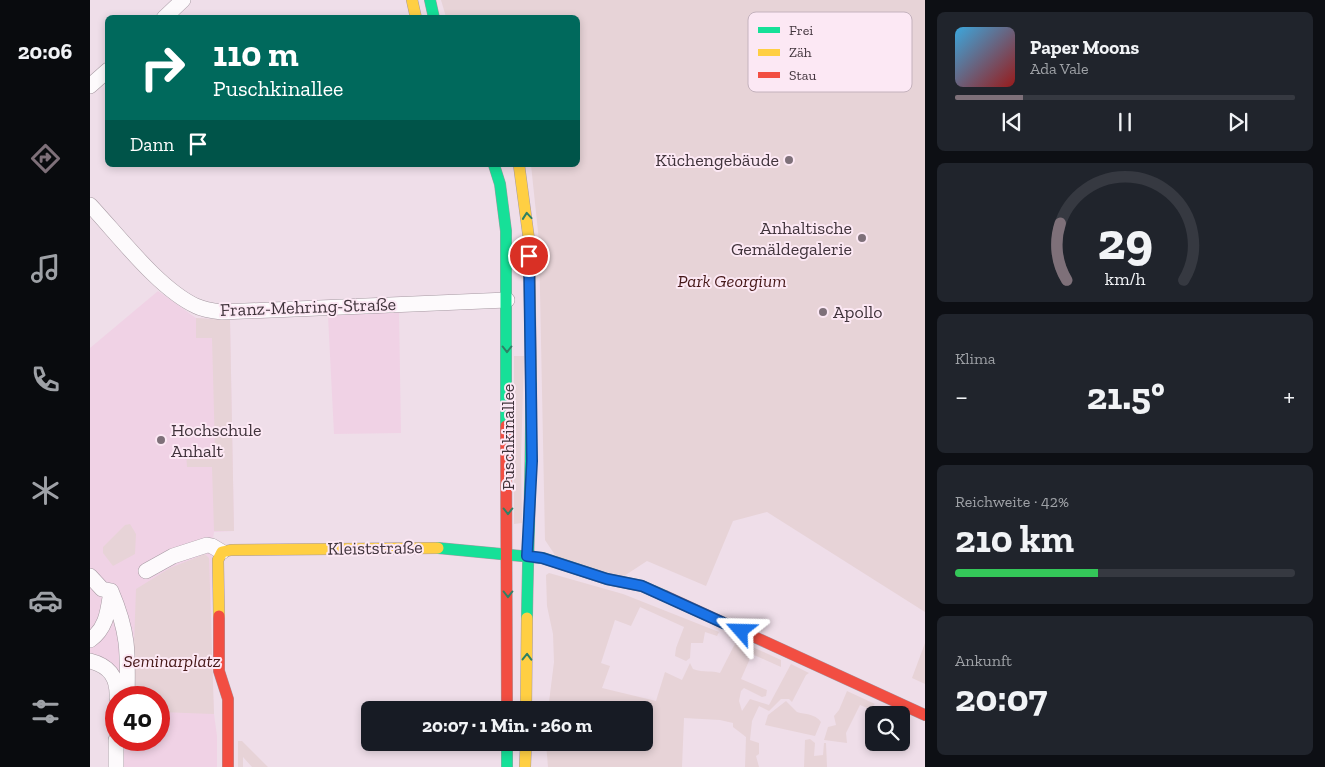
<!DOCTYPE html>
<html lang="de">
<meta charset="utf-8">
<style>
:root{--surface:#171b24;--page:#20242c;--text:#f1f3f6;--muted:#9ea1a6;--line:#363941;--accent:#7e7079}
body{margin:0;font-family:"Zilla Slab",serif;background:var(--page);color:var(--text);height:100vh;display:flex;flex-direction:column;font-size:19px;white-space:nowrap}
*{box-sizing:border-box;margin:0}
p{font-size:16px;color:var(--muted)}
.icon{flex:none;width:28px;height:28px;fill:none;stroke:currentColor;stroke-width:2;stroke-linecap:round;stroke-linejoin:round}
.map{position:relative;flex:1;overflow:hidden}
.sheet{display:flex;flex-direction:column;gap:12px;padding:12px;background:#0d0f14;width:400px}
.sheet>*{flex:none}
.top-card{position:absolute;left:15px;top:15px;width:475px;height:152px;border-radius:8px;box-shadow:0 2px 8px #0003;background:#00695c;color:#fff;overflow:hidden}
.controls{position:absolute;left:775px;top:706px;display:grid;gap:10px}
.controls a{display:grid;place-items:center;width:45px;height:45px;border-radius:8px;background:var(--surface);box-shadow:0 2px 8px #0003;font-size:25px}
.speed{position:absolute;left:15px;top:686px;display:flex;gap:10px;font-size:25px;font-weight:700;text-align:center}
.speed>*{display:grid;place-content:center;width:65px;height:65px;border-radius:50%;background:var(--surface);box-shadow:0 2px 8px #0003;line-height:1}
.speed .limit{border:8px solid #d22;background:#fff;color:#111}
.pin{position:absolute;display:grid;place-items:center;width:42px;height:42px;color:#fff;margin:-21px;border:2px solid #fff;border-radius:50%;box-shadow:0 1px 5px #0007}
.me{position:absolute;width:55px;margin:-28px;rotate:295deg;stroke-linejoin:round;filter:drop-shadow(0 0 4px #0008)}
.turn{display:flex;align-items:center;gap:18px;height:105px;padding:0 25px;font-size:22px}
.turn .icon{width:65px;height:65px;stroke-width:2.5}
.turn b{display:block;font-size:35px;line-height:42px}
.then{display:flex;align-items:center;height:48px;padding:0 25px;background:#0003;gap:10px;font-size:19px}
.big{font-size:38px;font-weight:700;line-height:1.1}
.sheet .card{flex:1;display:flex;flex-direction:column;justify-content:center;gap:8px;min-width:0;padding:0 18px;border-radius:8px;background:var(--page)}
.sheet .dial{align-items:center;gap:0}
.dial svg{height:130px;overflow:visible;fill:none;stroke:var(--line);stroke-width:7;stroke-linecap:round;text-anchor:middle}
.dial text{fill:var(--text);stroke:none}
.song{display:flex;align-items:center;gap:15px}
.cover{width:60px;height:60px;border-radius:8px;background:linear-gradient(135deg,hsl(200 70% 55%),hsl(0 70% 35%))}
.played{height:5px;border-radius:2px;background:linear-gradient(90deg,var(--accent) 20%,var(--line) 20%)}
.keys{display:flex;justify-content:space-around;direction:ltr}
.heat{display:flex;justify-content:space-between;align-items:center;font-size:28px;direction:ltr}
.charge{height:8px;border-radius:4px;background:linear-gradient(90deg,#34c759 42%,var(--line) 0)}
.trip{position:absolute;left:271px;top:701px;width:292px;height:50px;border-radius:8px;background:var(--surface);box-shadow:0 2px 8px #0003;font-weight:700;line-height:50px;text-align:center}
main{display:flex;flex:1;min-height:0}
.tab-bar{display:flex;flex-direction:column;width:90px;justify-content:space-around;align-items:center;background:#090b0e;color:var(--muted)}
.tab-bar .icon{width:35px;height:35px}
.tab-bar .on{color:var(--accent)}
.tab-bar b{font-size:22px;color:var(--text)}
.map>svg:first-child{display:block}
</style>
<main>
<nav class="tab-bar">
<b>20:06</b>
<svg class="icon on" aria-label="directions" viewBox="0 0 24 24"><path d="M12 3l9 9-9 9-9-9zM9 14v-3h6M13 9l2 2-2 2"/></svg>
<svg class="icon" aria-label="music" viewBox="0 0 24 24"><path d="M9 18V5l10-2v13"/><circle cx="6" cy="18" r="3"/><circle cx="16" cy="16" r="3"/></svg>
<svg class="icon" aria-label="phone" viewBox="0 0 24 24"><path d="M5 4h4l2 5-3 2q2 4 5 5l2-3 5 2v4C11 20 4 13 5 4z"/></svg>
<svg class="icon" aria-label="climate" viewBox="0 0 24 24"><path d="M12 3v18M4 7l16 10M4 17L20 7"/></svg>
<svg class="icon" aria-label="car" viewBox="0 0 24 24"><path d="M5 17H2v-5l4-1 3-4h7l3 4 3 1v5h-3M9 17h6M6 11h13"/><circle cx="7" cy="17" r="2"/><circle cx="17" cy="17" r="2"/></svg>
<svg class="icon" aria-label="filters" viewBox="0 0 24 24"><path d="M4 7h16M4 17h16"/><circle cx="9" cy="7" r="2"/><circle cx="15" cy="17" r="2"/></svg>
</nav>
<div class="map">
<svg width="835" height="767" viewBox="0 0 835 767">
<rect width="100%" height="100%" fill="#efdee9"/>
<path fill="#f0d2e5" d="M68,291L106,318L140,320L144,531L124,532L122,546L121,657L124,714L127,736V767H31V740H69V698L30,674L18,660L0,655V348Z
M309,312L311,433L244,434L238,316Z"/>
<path fill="#e7d3d7" d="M351,0H835V612L677,512L643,521L616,586L557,561L531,578L467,558L455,540L449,241L441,165H488V18L356,17Z
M106,318L140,320L144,531H124L122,467H97L96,452L125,450L122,338H106Z
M424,356H434L431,457L432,523L424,524Z
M40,524L46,534L45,554L23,566L13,553V547L35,525Z
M115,554L119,558L124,714L69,712V698H42L46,589L80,568Z
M459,573L533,594L629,632L627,636L615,632L613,643H601L600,658L596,661L585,656L586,648L594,627L550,607L541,626L525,620L511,663L520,666L512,688L566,701L575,672L592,680L600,663L603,669C614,673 622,670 630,673L647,640L691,660V667L662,654L651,679L677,690L676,696L672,697L654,688L651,691L649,701L652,711L660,699L679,705L701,664L719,673L716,675L702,702L699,699H691L679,711L669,706L662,721L660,740L669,743V754L666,756L669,767H655L656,737L643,727V723L630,720L594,718L592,767H458L456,743L555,742V710H458L464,662L463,634L457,606L456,575Z
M835,643V684L822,678Z
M757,691L785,704L780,709L770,705L756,733L757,743L734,740L738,727L746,725L744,716L749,710Z
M696,701L707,712C716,715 724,713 731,722L725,736L675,725L678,715Z
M720,739L725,743L724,756L733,755L734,743H736L737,767H714L715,740Z
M148,741H152L178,767H162L153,757V767H148Z"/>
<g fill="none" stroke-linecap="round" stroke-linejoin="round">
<g stroke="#a699a2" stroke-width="16">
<path id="street" d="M74,18L93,0
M0,86L18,70
M0,205C29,236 69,289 106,306C114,310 123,311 132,312L417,300
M56,571L83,556L117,545L122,546L132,552
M0,576L12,589L21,591
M21,591C39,633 38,653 37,698
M0,640C17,628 18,610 21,591
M0,661C20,666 28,678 27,698
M26,767V740"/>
</g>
<g stroke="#a699a2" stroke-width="12">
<path id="fast" d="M340,0L344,18
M404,165L410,184L416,231V426
M348,548L453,558L517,579L552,586L575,596
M437,618C438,539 442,460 441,381
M417,742V767"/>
</g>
<g stroke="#a699a2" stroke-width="12">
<path id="slow" d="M322,0L326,18
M429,165L439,240L441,381
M129,616L128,560L132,552L141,550L348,548
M436,710L437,618
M435,767L436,742"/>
</g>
<g stroke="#a699a2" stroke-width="12">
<path id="jam" d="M416,426L417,710
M575,596L835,715
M129,616V671L138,699V767"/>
</g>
<use href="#street" stroke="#fdfafc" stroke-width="15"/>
<use href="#fast" stroke="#16e098" stroke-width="11"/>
<use href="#slow" stroke="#ffcf43" stroke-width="11"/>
<use href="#jam" stroke="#f24e42" stroke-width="11"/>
</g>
<defs><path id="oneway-chevron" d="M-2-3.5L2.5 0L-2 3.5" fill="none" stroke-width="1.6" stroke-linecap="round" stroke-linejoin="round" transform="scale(1.25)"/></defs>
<g stroke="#2e8165">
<use href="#oneway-chevron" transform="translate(437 216) rotate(-95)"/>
<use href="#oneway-chevron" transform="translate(417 349) rotate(90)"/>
<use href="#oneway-chevron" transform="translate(418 511) rotate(90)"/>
<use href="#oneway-chevron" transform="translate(418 594) rotate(90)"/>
<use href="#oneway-chevron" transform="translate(437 657) rotate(-89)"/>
</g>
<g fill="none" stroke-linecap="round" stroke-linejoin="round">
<g stroke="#114b97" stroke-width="12">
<path id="route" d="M439,256L442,461L437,556L452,558L517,579L552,586L651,631"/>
</g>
<use href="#route" stroke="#1a73e8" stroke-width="9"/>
</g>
<g fill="#7e7079" stroke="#fce8f4" stroke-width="2">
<circle cx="699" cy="160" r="5"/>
<circle cx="772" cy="238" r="5"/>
<circle cx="733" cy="312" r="5"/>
<circle cx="71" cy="440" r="5"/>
</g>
<g text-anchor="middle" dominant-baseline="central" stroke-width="4" stroke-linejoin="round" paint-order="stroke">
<g font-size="18" fill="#41343c" stroke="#fce8f4" text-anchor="end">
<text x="689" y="160">Küchengebäude</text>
<text x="762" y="228">Anhaltische<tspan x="762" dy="21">Gemäldegalerie</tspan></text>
<text x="743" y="312" text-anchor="start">Apollo</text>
<text x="81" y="430" text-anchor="start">Hochschule<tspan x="81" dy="21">Anhalt</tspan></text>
</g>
<g font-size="18" font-style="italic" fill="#461818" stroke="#fce8f4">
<text x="642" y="281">Park Georgium</text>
<text x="82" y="661">Seminarplatz</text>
</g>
<g font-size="18" fill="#41343c" stroke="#fce8f4">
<text transform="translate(218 307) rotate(-2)">Franz-Mehring-Straße</text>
<text transform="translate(418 437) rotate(-90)">Puschkinallee</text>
<text transform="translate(285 548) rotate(-1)">Kleiststraße</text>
</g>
</g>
<rect x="658" y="12" width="164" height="80" rx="8" fill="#fce8f4" stroke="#c4b2bd" stroke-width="1"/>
<rect x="668" y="27" width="22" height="6" fill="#16e098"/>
<rect x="668" y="49" width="22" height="7" fill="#ffcf43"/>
<rect x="668" y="72" width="22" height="6" fill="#f24e42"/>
<g font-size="14" fill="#41343c">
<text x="699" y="35">Frei</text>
<text x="699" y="57">Zäh</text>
<text x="699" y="80">Stau</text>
</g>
</svg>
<div class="controls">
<a><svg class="icon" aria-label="search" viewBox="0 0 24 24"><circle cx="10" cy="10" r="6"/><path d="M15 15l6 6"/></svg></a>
</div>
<div class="speed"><div class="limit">40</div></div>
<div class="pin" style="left:439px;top:256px;background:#d93025"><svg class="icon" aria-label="arrive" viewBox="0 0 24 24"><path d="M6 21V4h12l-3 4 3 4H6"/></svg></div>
<svg class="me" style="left:651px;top:631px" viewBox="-20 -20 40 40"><path d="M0-17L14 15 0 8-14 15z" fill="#1a73e8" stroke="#fff" stroke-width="4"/></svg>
<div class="trip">20:07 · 1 Min. · 260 m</div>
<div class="top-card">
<div class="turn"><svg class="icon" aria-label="right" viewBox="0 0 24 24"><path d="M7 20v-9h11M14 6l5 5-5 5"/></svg><div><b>110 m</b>Puschkinallee</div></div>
<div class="then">Dann<svg class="icon" aria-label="arrive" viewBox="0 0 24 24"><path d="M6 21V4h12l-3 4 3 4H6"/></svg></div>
</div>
</div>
<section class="sheet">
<div class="card">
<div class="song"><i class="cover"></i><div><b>Paper Moons</b><p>Ada Vale</p></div></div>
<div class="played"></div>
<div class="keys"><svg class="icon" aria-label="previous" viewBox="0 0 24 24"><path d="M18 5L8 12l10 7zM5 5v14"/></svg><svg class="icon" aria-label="pause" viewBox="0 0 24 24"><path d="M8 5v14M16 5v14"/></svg><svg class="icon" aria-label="next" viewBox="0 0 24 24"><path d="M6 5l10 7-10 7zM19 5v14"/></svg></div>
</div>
<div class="card dial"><svg viewBox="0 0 100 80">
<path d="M14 69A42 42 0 1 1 86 69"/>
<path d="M14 69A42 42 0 0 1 10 34" stroke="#7e7079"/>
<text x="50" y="56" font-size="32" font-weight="700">29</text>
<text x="50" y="72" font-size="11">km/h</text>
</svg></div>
<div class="card"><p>Klima</p>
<div class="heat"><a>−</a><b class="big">21.5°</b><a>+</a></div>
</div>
<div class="card"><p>Reichweite · 42%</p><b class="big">210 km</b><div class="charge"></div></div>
<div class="card"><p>Ankunft</p><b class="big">20:07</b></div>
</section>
</main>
